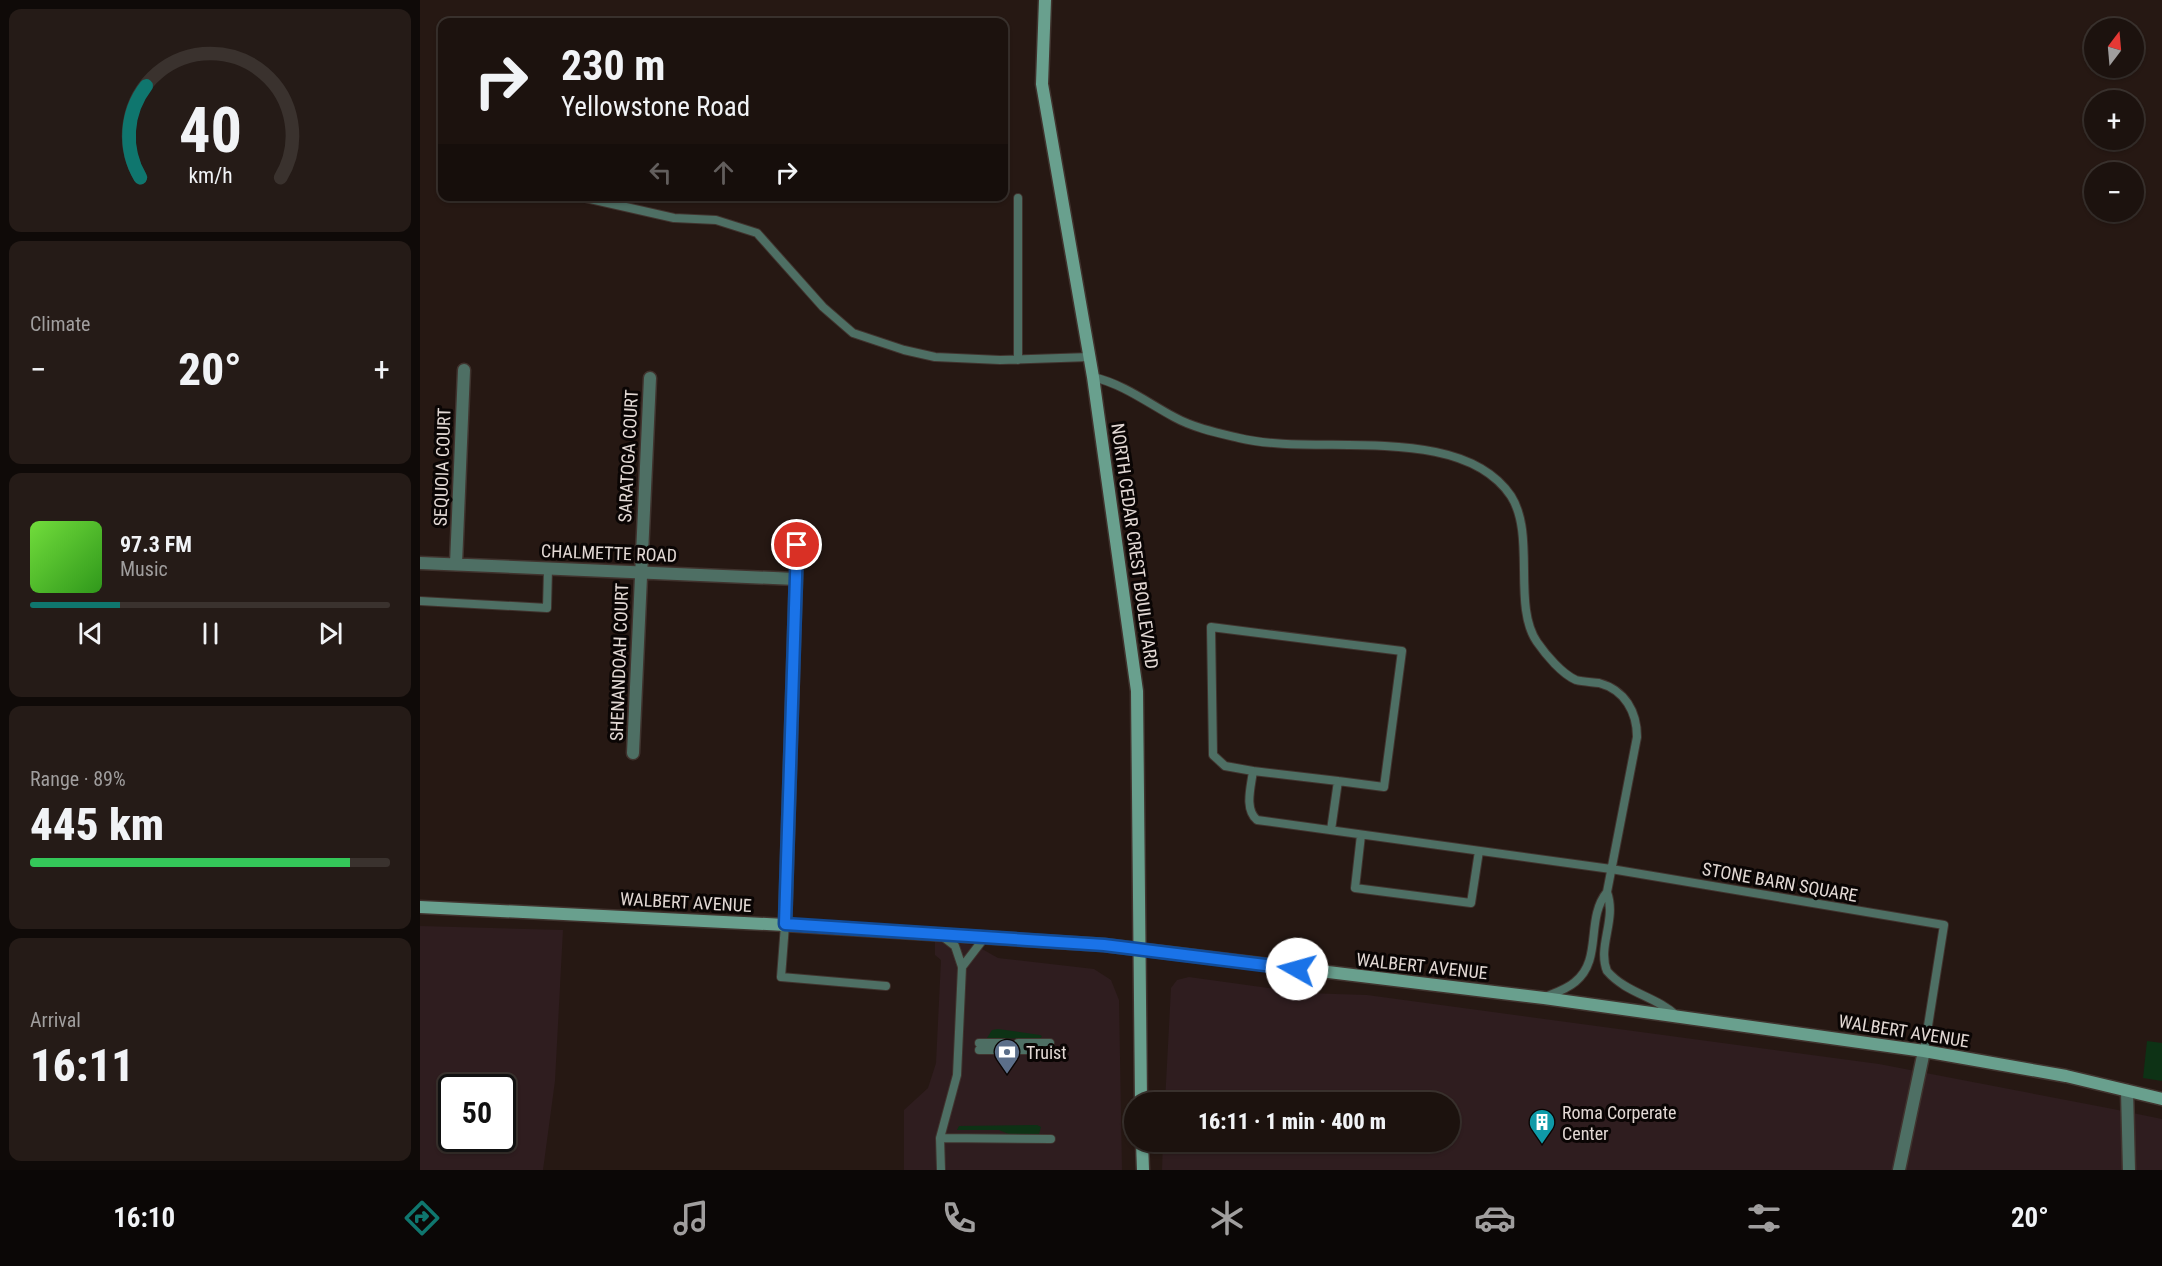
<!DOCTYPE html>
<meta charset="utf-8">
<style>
:root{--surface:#1c120e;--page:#251b17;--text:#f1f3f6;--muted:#a09e9e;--line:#3a322e;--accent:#0f766e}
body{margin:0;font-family:"Roboto Condensed",sans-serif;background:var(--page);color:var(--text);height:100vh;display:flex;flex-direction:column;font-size:22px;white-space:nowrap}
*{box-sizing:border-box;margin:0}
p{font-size:20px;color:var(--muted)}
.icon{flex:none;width:33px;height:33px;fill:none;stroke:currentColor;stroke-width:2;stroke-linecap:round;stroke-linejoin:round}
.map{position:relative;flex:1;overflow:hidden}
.panel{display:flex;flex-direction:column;gap:9px;padding:9px;background:#0f0a08;width:420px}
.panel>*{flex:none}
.hud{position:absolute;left:18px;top:18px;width:570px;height:183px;border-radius:12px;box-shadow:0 2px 4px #0004,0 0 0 2px var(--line);background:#1c120e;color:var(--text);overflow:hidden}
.needle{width:39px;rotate:16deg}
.fabs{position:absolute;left:1664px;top:18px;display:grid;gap:12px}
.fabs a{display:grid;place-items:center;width:60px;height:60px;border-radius:50%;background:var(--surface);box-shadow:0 2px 4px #0004,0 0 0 2px var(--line);font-size:30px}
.speed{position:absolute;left:18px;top:1074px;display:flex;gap:12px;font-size:30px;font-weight:700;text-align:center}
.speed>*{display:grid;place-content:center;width:78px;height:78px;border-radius:50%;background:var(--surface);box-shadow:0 2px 4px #0004,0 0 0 2px var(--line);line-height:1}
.speed .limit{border:3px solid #111;border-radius:9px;background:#fff;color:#111}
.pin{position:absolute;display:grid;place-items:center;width:51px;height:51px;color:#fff;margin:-26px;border:3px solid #fff;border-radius:50%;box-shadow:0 2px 6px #0007}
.me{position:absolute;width:66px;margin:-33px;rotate:277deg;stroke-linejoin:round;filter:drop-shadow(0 0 4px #0008)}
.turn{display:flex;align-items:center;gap:21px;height:126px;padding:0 24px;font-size:27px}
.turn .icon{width:78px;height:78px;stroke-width:2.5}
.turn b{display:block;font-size:42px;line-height:51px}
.lanes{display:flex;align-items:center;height:57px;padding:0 24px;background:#0003;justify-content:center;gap:30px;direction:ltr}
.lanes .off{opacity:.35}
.big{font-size:45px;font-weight:800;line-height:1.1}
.panel .card{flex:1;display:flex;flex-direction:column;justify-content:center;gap:9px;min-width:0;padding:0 21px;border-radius:12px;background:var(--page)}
.panel .dial{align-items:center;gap:0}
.dial svg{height:156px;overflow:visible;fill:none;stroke:var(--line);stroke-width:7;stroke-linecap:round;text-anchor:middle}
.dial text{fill:var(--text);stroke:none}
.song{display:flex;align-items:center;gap:18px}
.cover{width:72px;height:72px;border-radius:9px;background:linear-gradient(135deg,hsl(100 70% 55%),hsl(110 70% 35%))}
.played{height:6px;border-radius:3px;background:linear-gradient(90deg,var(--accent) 25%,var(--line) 25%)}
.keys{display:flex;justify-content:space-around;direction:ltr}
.heat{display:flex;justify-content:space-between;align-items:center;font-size:33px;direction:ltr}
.charge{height:9px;border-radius:4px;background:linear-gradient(90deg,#34c759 89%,var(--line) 0)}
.trip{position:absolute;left:704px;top:1092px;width:336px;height:60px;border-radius:30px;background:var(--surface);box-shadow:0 2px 4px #0004,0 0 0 2px var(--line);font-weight:800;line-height:60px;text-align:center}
.tabs{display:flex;height:96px;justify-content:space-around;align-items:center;background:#0b0706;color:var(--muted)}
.tabs .icon{width:42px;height:42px}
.tabs .current{color:var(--accent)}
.tabs b{font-size:27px;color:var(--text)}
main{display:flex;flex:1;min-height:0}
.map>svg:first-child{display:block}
</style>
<main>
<section class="panel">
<div class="card dial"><svg viewBox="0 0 100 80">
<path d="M14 69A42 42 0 1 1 86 69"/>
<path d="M14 69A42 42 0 0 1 17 22" stroke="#0f766e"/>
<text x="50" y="56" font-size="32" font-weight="700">40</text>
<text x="50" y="72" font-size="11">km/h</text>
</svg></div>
<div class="card"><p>Climate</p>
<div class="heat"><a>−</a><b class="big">20°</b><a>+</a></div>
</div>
<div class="card">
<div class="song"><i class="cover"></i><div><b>97.3 FM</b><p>Music</p></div></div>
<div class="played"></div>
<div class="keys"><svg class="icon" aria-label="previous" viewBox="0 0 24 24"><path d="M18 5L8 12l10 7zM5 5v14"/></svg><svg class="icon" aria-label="pause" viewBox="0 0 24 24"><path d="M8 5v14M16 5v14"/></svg><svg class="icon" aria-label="next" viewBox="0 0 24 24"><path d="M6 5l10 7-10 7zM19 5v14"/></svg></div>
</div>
<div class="card"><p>Range · 89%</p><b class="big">445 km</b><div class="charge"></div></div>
<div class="card"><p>Arrival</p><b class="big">16:11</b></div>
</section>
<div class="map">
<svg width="1742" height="1170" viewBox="0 0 1742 1170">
<rect width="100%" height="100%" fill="#261813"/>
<path fill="#2f1d1f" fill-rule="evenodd" d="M0,926L143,930L135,1081L123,1170H0ZM32,1088H82V1138H32Z
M515,941L555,945L578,958L674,969L691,980L699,1000L702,1170H484V1110L508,1088L516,1063L521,960L515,955Z
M769,977L885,993L947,995L1459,1064L1693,1109L1742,1119V1170H742L743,1142H1029V1102H745L751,988L757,980Z"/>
<path fill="#0d3215" d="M578,1029L620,1035L622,1036L620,1039L567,1038L572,1030Z
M1727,1041L1742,1043V1081L1723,1078Z
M617,1125L621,1127L619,1134L591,1135L579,1130H537L539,1126Z"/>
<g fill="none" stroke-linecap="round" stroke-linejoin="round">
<g stroke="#40332e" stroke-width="10">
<path id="service" d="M157,196L254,218L296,220L337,233L403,307L433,333L484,350L515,357L580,360L670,357
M598,198V360
M673,377C703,384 728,403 754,417C774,428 798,433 819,438C896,457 1041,421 1091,496C1116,535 1092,606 1117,642C1126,655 1142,674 1156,680C1163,682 1172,682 1179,683C1205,690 1217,712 1217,737L1187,892C1165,919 1183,960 1155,982C1147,989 1135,993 1125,997
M0,601L127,608L128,569
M833,771L805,766L793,755L791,627L982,651L964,787L918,781
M911,830L918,781L833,771C831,787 824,809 837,820L1191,869L1524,925L1504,1051
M941,835L935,888L1051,903L1059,851
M1187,892C1197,920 1177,946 1187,971C1207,994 1236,996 1257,1016
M365,925L361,977L466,986
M542,967L565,937
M559,1043H583
M598,1043H630
M559,1050H584
M598,1050H630
M520,1138L631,1139
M521,1170L520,1138L537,1075L542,967L535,946L522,936"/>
</g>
<g stroke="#40332e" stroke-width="15">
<path id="minor" d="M0,563L376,579
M36,564L44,370
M213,753L230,378
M365,925L377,545
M1707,1091L1709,1170
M1479,1170L1504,1051"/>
</g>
<g stroke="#40332e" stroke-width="15">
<path id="secondary" d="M625,0L622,84L673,377L717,691L721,1102
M0,907L365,925L684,945L1124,998L1504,1051L1646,1076L1742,1099
M722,1142L723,1170"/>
</g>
<use href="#service" stroke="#4e6f64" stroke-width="8"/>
<use href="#minor" stroke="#4e6f64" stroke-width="12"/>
<use href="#secondary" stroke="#69a08e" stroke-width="12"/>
</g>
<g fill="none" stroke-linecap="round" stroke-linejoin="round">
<g stroke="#114b97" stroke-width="15">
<path id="route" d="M377,545L365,924L684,945L877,969"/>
</g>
<use href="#route" stroke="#1a73e8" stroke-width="10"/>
</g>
<defs>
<g id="bank-pin" transform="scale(1.35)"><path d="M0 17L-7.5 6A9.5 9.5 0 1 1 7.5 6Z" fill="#5c6f8a" stroke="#0a0504"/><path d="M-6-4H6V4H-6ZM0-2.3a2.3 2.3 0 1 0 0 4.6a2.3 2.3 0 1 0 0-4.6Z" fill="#fff"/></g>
<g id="building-pin" transform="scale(1.35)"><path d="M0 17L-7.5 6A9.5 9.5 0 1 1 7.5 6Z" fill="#0f9aa8" stroke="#0a0504"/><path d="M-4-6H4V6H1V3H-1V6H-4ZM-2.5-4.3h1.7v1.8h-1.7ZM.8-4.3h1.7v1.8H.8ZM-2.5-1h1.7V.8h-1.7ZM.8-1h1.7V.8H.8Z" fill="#fff"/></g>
</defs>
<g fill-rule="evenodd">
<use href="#bank-pin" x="587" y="1052"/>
<use href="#building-pin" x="1122" y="1122"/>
</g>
<g text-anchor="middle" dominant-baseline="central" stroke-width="6" stroke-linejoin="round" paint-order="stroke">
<g font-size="18" fill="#e2d8d4" stroke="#0a0504">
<text transform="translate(208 456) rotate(-87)">SARATOGA COURT</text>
<text transform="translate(22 467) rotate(-88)">SEQUOIA COURT</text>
<text transform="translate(715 546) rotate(82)">NORTH CEDAR CREST BOULEVARD</text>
<text transform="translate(189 553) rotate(2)">CHALMETTE ROAD</text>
<text transform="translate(199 662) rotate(-88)">SHENANDOAH COURT</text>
<text transform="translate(1360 882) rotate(10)">STONE BARN SQUARE</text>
<text transform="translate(266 902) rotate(3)">WALBERT AVENUE</text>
<text transform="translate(1002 966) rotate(6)">WALBERT AVENUE</text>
<text transform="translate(1484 1031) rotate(9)">WALBERT AVENUE</text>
</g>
<g font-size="18" fill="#e2d8d4" stroke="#0a0504" text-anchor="start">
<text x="606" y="1052">Truist</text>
<text x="1142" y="1112">Roma Corperate<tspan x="1142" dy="21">Center</tspan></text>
</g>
</g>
</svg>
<div class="fabs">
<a><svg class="needle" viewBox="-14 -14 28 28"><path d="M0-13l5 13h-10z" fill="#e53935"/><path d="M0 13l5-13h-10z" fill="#a09e9e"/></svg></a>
<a>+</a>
<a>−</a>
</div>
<div class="speed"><div class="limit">50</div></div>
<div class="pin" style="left:377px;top:545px;background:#d93025"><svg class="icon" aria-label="arrive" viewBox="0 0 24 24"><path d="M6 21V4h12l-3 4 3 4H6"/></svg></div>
<svg class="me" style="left:877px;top:969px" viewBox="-20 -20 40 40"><circle r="19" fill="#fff"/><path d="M0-13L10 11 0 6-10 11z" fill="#1a73e8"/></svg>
<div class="trip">16:11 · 1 min · 400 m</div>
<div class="hud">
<div class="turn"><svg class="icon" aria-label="right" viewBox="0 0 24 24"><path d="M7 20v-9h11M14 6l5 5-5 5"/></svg><div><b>230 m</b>Yellowstone Road</div></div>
<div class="lanes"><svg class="icon off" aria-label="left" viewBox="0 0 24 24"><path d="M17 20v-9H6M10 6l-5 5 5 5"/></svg><svg class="icon off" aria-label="ahead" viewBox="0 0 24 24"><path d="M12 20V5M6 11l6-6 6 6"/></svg><svg class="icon" aria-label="right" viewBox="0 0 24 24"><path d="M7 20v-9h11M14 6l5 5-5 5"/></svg></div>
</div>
</div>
</main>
<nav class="tabs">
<b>16:10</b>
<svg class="icon current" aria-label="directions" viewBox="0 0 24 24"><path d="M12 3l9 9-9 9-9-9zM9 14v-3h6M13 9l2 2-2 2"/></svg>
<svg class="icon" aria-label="music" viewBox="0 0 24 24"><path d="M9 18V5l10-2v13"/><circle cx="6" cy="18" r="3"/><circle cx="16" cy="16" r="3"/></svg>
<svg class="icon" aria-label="phone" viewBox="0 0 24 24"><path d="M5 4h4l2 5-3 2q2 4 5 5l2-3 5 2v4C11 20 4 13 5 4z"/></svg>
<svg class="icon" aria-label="climate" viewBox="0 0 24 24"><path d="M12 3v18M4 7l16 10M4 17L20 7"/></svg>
<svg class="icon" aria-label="car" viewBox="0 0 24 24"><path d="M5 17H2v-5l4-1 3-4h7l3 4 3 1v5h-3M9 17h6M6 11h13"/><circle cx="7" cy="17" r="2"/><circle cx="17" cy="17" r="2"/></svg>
<svg class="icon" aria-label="filters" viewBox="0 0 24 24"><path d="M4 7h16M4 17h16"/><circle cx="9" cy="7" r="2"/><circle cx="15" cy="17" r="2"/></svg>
<b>20°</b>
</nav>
